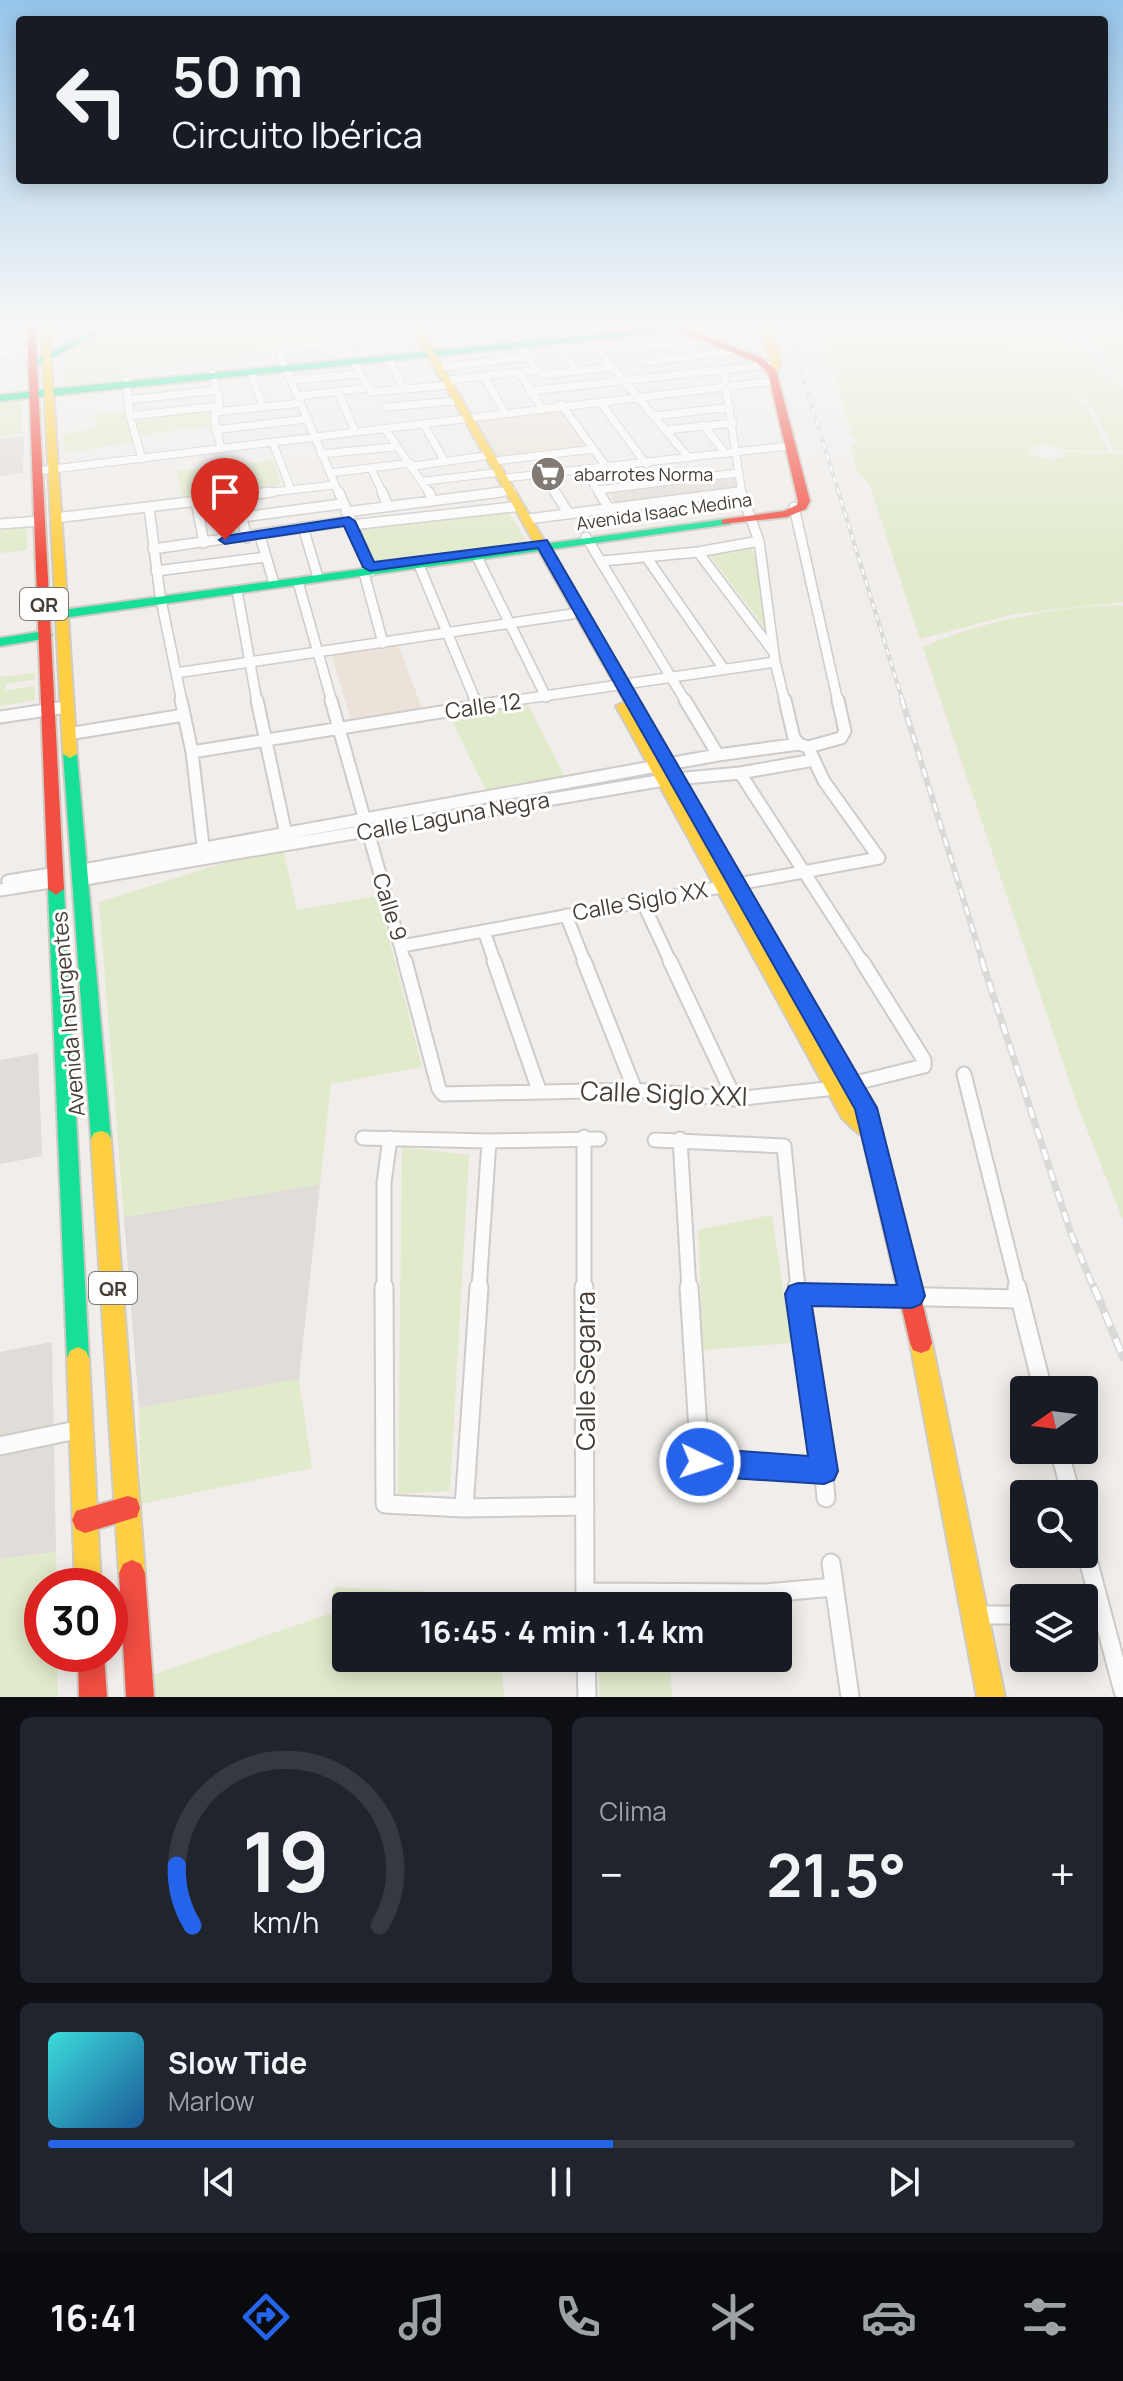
<!DOCTYPE html>
<html lang="es">
<meta charset="utf-8">
<style>
:root{--surface:#171b24;--page:#20242c;--text:#f1f3f6;--muted:#9ea1a6;--line:#363941;--accent:#2563eb}
body{margin:0;font-family:Manrope,sans-serif;background:var(--page);color:var(--text);height:100vh;display:flex;flex-direction:column;font-size:30px;white-space:nowrap}
*{box-sizing:border-box;margin:0}
p{font-size:26px;color:var(--muted)}
.icon{flex:none;width:44px;height:44px;fill:none;stroke:currentColor;stroke-width:2;stroke-linecap:round;stroke-linejoin:round}
.map{position:relative;height:1697px;overflow:hidden}
.sheet{display:flex;flex-direction:column;gap:20px;padding:20px;background:#0d0f14;flex:1}
.sheet>*{flex:none}
.top-card{position:absolute;left:16px;top:16px;width:1092px;height:168px;border-radius:8px;box-shadow:0 4px 20px #0003;background:#171b24;color:var(--text);overflow:hidden}
.needle{width:52px;rotate:256deg}
.controls{position:absolute;left:1010px;top:1376px;display:grid;gap:16px}
.controls a{display:grid;place-items:center;width:88px;height:88px;border-radius:8px;background:var(--surface);box-shadow:0 4px 20px #0003;font-size:40px}
.speed{position:absolute;left:24px;top:1568px;display:flex;gap:16px;font-size:40px;font-weight:700;text-align:center}
.speed>*{display:grid;place-content:center;width:104px;height:104px;border-radius:50%;background:var(--surface);box-shadow:0 4px 20px #0003;line-height:1}
.speed .limit{border:12px solid #d22;background:#fff;color:#111}
.pin{position:absolute;display:grid;place-items:center;width:68px;height:68px;color:#fff;margin:-82px -34px;border-radius:50% 50% 50% 0;rotate:-45deg;box-shadow:0 0 8px #0007}
.pin .icon{rotate:45deg}
.me{position:absolute;width:88px;margin:-44px;rotate:94deg;stroke-linejoin:round;filter:drop-shadow(0 0 6px #0008)}
.turn{display:flex;align-items:center;gap:28px;height:168px;padding:0 24px;font-size:36px}
.turn .icon{width:104px;height:104px;stroke-width:2.5}
.turn b{display:block;font-size:56px;line-height:68px}
.big{font-size:60px;font-weight:700;line-height:1.1}
.sheet .tile{flex:1;display:flex;flex-direction:column;justify-content:center;gap:12px;min-width:0;padding:0 28px;border-radius:12px;background:var(--page)}
.sheet .dial{align-items:center;gap:0}
.dial svg{height:208px;overflow:visible;fill:none;stroke:var(--line);stroke-width:7;stroke-linecap:round;text-anchor:middle}
.dial text{fill:var(--text);stroke:none}
.song{display:flex;align-items:center;gap:24px}
.cover{width:96px;height:96px;border-radius:12px;background:linear-gradient(135deg,hsl(180 70% 55%),hsl(210 70% 35%))}
.played{height:8px;border-radius:4px;background:linear-gradient(90deg,var(--accent) 55%,var(--line) 55%)}
.keys{display:flex;justify-content:space-around;direction:ltr}
.heat{display:flex;justify-content:space-between;align-items:center;font-size:44px;direction:ltr}
.sheet .tiles{flex:1;display:grid;gap:20px;grid-template-columns:1fr 1fr}
.tile:last-child{grid-column:span 2}
.trip{position:absolute;left:332px;top:1592px;width:460px;height:80px;border-radius:8px;background:var(--surface);box-shadow:0 4px 20px #0003;font-weight:700;line-height:80px;text-align:center}
.tabs{display:flex;height:128px;justify-content:space-around;align-items:center;background:#090b0e;color:var(--muted)}
.tabs .icon{width:56px;height:56px}
.tabs .current{color:var(--accent)}
.tabs b{font-size:36px;color:var(--text)}
.map>svg:first-child{display:block}
</style>
<div class="map">
<svg width="1123" height="1697" viewBox="0 0 1123 1697">
<rect width="100%" height="100%" fill="#f0edea"/>
<path fill="#e4ded7" d="M736,474L738,491L617,506L608,491Z"/>
<path fill="#e0dcd8" d="M24,436L23,473L0,476V439Z
M38,1053L42,1156L0,1164V1060Z
M320,1184L299,1379L139,1408L124,1217Z
M52,1342L56,1552L0,1559V1352Z"/>
<path fill="#ebe3d9" d="M562,410L589,448L497,459L474,420Z
M398,644L423,711L352,723L331,653Z"/>
<path fill="#e1eacb" d="M123,328H411L414,333L124,366L125,379L65,385L63,357Z
M820,328H1030L1054,331L1060,343C1042,353 1023,343 1006,347C1023,360 1059,345 1082,351L1085,363L1123,387V451L1114,450L1087,400L1076,397V400L1085,403L1109,451L1065,450L1044,444L1029,449C1036,460 1051,461 1063,457L1066,452L1123,453V602L1014,614L920,639L869,484L857,471L851,446L858,442L848,434L850,428Z
M1082,328H1123V374L1111,364Z
M22,398V434L0,437V400Z
M206,409L211,426L141,435L136,418Z
M104,413H126L135,442L66,452L63,434L95,429L96,416Z
M273,460L281,485L182,498L176,471Z
M507,509L528,544L370,563L355,528Z
M27,525V550L0,553V529Z
M752,547L764,594L767,631L708,553Z
M1123,606V1220L1078,1107L923,647C973,624 1067,603 1123,606Z
M34,673L35,679L6,684L5,691L35,686V700L0,706V677Z
M528,705L566,779L487,793L452,721Z
M282,845L297,910L378,896L422,1067L331,1084L320,1184L124,1217L99,902Z
M402,1147L469,1155L450,1491L398,1494Z
M772,1215L791,1343L703,1350L698,1230Z
M299,1379L312,1468L141,1504L139,1408Z
M56,1552V1586H42V1654H57L58,1697H0V1559Z
M333,1587L497,1595L498,1606H346V1658H501L504,1697H154L152,1675L332,1613Z
M598,1658H670L672,1697H600Z"/>
<g fill="none" stroke-linecap="round" stroke-linejoin="round">
<g stroke="#cecbc8" stroke-width="9">
<path id="street-far4" d="M451,328L462,347
M554,328L564,339
M488,332L537,328
M587,337L689,458
M0,339L31,336
M553,341L578,371
M518,344L541,375L612,367
M634,349L704,341
M0,353L31,349
M388,358L405,390
M353,361L371,392L451,385
M645,362L738,351
M441,367L528,357
M723,370L742,494
M251,372L263,407
M519,372L541,406
M212,373L220,403L214,416L221,449
M483,376L504,411
M292,380L359,374
M448,380L537,370
M126,381L130,416L142,459
M530,391L775,364
M338,392L354,429
M298,396L367,388
M128,400L216,390
M601,403L646,464
M561,404L607,468
M386,407L454,401
M215,412L301,403
M130,416L219,406
M655,416L730,407
M424,425L444,460
M703,425L726,454
M385,429L430,494
M215,430L307,419
M666,430L733,423
M273,443L291,490
M321,454L394,447
M495,461L594,449
M414,466L484,456
M371,468L383,494
M584,470L600,494
M37,471L775,381
M330,473L410,463
M544,474L557,494
M505,478L789,446
M425,481L494,473
M597,490L738,473
M255,494L334,485
M339,494L278,350L419,333
M485,494L512,491
M722,494L741,492"/>
</g>
<g stroke="#cecbc8" stroke-width="12">
<path id="street-far3" d="M339,492L372,571
M382,492L388,506
M429,492L432,500
M555,492L569,514
M599,492L610,510
M741,492L759,541L775,662L785,702
M236,496L247,538
M196,501L204,543
M149,507L160,595L182,702
M794,507L838,702
M346,512L501,492
M243,517L341,504
M55,518L272,492
M528,519L738,492
M0,524L39,521
M351,525L513,507
M303,527L317,574
M260,536L273,580
M586,537L686,702
M153,549L349,521
M698,552L772,650
M477,557L546,697
M647,558L724,669
M602,561L698,552L759,541
M419,565L476,702
M156,571L266,557
M364,573L383,643
M298,582L332,702
M237,590L257,702
M176,673L572,614
M503,702L775,662"/>
</g>
<g stroke="#cecbc8" stroke-width="15">
<path id="street-far2" d="M181,700L192,752L204,854
M257,700L287,839
M331,700L405,963
M475,700L477,705
M685,700L718,755
M785,700L794,738L799,744
M0,717L66,707
M68,734L184,715
M808,747L841,738L845,731L838,700
M192,752L515,700
M740,773L863,963
M78,871L718,755L799,744L808,747L824,781L879,858L402,946
M79,880L664,780L740,773L814,760
M8,881L57,873
M0,890L57,881
M642,901L671,963
M566,915L585,963
M484,931L495,963"/>
</g>
<g stroke="#cecbc8" stroke-width="17">
<path id="street-far1" d="M405,961L439,1089L443,1094L635,1090L735,1099L835,1088L924,1066V1060L862,961
M494,961L539,1090
M584,961L635,1090
M670,961L735,1099
M964,1074L1018,1289
M584,1137V1289
M363,1138L489,1141L599,1139
M680,1139L689,1289
M655,1140L784,1146L798,1289
M384,1289V1183L390,1138
M479,1289L489,1141"/>
</g>
<g stroke="#cecbc8" stroke-width="21">
<path id="street" d="M384,1287L385,1504L464,1508L585,1506
M584,1287L585,1606
M689,1287L700,1462L824,1471
M797,1287L820,1432L826,1498
M1017,1287L1043,1390
M798,1294L1019,1299
M0,1446L81,1429
M1059,1450L1071,1494
M464,1508L479,1287
M1084,1545L1123,1691
M831,1563L850,1697
M585,1592L766,1593L834,1587
M974,1615H1024
M1084,1615H1103
M586,1658L587,1697"/>
</g>
<g stroke="#d0cac1" stroke-width="4">
<path id="fast" d="M98,328H108L35,367L27,365Z
M658,328H683L679,331L0,401V395L32,391Z
M726,519L730,520V524L63,618L57,614L63,610Z
M45,631L52,635L50,638L0,646V638Z
M70,750L77,754L111,1139L108,1145L101,1147L94,1145L91,1139L63,754Z
M56,883L64,889L89,1358L86,1365L78,1369L70,1365L67,1358L48,889Z"/>
</g>
<g stroke="#d0cac1" stroke-width="4">
<path id="slow" d="M41,328H49L77,754L70,758L63,754Z
M412,328H420L725,850L723,854H713L856,1108L880,1127L883,1133L880,1139C865,1144 853,1128 842,1118L616,706L625,702Z
M763,328H771L781,364L776,374L768,372L771,364Z
M101,1131L108,1133L111,1139L145,1573L141,1582L132,1586L123,1582L119,1573L91,1139L94,1133Z
M921,1333L929,1336L932,1343L1005,1697H977L910,1343L913,1336Z
M78,1347L86,1351L89,1358L101,1586H75L67,1358L70,1351Z"/>
</g>
<g stroke="#d0cac1" stroke-width="4">
<path id="jam" d="M27,328H35L64,889L56,895L48,889Z
M672,328H683L762,358L776,370L810,501L806,509L787,517L722,524V520L726,519L784,511L797,505L798,501L768,373L756,362Z
M717,845L725,850L876,1108L932,1343L929,1350L921,1353L913,1350L910,1343L856,1109L709,850Z
M128,1496L137,1499L140,1508L137,1517L85,1533L76,1529L72,1520L76,1511Z
M132,1560L141,1564L145,1573L154,1697H126L119,1573L123,1564Z
M78,1654H104L107,1697H79Z"/>
</g>
<use href="#street-far4" stroke="#fdfcfc" stroke-width="7"/>
<use href="#street-far3" stroke="#fdfcfc" stroke-width="9"/>
<use href="#street-far2" stroke="#fdfcfc" stroke-width="11"/>
<use href="#street-far1" stroke="#fdfcfc" stroke-width="13"/>
<use href="#street" stroke="#fdfcfc" stroke-width="17"/>
<use href="#fast" fill="#16e098" fill-rule="evenodd"/>
<use href="#slow" fill="#ffcf43" fill-rule="evenodd"/>
<use href="#jam" fill="#f24e42" fill-rule="evenodd"/>
<g stroke="#d9d9d8" stroke-width="4">
<path id="rail-far3" d="M788,328L903,702"/>
</g>
<g stroke="#d9d9d8" stroke-width="6">
<path id="rail-far2" d="M902,700L983,963"/>
</g>
<g stroke="#d9d9d8" stroke-width="7">
<path id="rail-far1" d="M982,961L1070,1231L1094,1289"/>
</g>
<g stroke="#d9d9d8" stroke-width="8">
<path id="rail" d="M1094,1287L1123,1357"/>
</g>
<use href="#rail-far3" stroke="#fff" stroke-width="2" stroke-dasharray="6" stroke-linecap="butt"/>
<use href="#rail-far2" stroke="#fff" stroke-width="3" stroke-dasharray="9" stroke-linecap="butt"/>
<use href="#rail-far1" stroke="#fff" stroke-width="4" stroke-dasharray="11" stroke-linecap="butt"/>
<use href="#rail" stroke="#fff" stroke-width="5" stroke-dasharray="14" stroke-linecap="butt"/>
</g>
<linearGradient id="sky" x2="0" y2="1"><stop stop-color="#96c5ea"/><stop offset="0.58" stop-color="#f8f7f6"/><stop offset="1" stop-color="#f8f7f6" stop-opacity="0"/></linearGradient>
<rect width="1123" height="565" fill="url(#sky)"/>
<path fill="#2563eb" stroke="#184099" stroke-width="2" d="M349,517L355,521L374,562L547,540L877,1108L925,1296L921,1304L912,1308L812,1306L838,1471L834,1480L824,1484L700,1476L690,1472L686,1462L690,1452L700,1448L808,1456L785,1294L789,1286L798,1283L897,1285L855,1109L538,548L370,571L363,567L344,526L225,544L219,540L225,536Z"/>
<defs>
<g id="supermarket-disc" transform="scale(1.8)"><circle r="9.5" fill="#827b75" stroke="#fff"/><path d="M-6-5.5h2.5l.6 2H6L4.5 2H-2.5L-4.4-4H-6ZM-1.5 3.2a1.3 1.3 0 1 0 .1 0ZM3 3.2a1.3 1.3 0 1 0 .1 0Z" fill="#fff"/></g>
</defs>
<g fill-rule="evenodd">
<use href="#supermarket-disc" x="548" y="474"/>
</g>
<g text-anchor="middle" dominant-baseline="central" stroke-width="6" stroke-linejoin="round" paint-order="stroke">
<g font-size="18" fill="#463e36" stroke="#fff" text-anchor="start">
<text x="574" y="474">abarrotes Norma</text>
</g>
<g font-size="18" fill="#463e36" stroke="#fff">
<text transform="translate(664 511) rotate(-8)">Avenida Isaac Medina</text>
</g>
<g fill="#fff" stroke="#7e7872" stroke-width="2">
<rect x="20" y="588" width="48" height="32" rx="6"/>
<rect x="89" y="1272" width="48" height="32" rx="6"/>
</g>
<g font-size="20" font-weight="bold" fill="#463e36">
<text x="44" y="604">QR</text>
<text x="113" y="1288">QR</text>
</g>
<g font-size="22" fill="#463e36" stroke="#fff">
<text transform="translate(483 706) rotate(-8)">Calle 12</text>
<text transform="translate(453 816) rotate(-10)">Calle Laguna Negra</text>
<text transform="translate(640 901) rotate(-10)">Calle Siglo XX</text>
<text transform="translate(390 907) rotate(73)">Calle 9</text>
<text transform="translate(68 1014) rotate(-95)">Avenida Insurgentes</text>
</g>
<g font-size="26" fill="#463e36" stroke="#fff">
<text transform="translate(664 1093) rotate(2)">Calle Siglo XXI</text>
<text transform="translate(585 1371) rotate(-90)">Calle Segarra</text>
</g>
</g>
</svg>
<div class="controls">
<a><svg class="needle" viewBox="-14 -14 28 28"><path d="M0-13l5 13h-10z" fill="#e53935"/><path d="M0 13l5-13h-10z" fill="#9ea1a6"/></svg></a>
<a><svg class="icon" aria-label="search" viewBox="0 0 24 24"><circle cx="10" cy="10" r="6"/><path d="M15 15l6 6"/></svg></a>
<a><svg class="icon" aria-label="layers" viewBox="0 0 24 24"><path d="M12 4l9 5-9 5-9-5zM3 14l9 5 9-5"/></svg></a>
</div>
<div class="speed"><div class="limit">30</div></div>
<div class="pin" style="left:225px;top:540px;background:#d93025"><svg class="icon" aria-label="arrive" viewBox="0 0 24 24"><path d="M6 21V4h12l-3 4 3 4H6"/></svg></div>
<svg class="me" style="left:700px;top:1462px" viewBox="-20 -20 40 40"><circle r="17" fill="#2563eb" stroke="#fff" stroke-width="3"/><path d="M0-11L8 9 0 5-8 9z" fill="#fff"/></svg>
<div class="trip">16:45 · 4 min · 1.4 km</div>
<div class="top-card">
<div class="turn"><svg class="icon" aria-label="left" viewBox="0 0 24 24"><path d="M17 20v-9H6M10 6l-5 5 5 5"/></svg><div><b>50 m</b>Circuito Ibérica</div></div>
</div>
</div>
<section class="sheet">
<div class="tiles">
<div class="tile dial"><svg viewBox="0 0 100 80">
<path d="M14 69A42 42 0 1 1 86 69"/>
<path d="M14 69A42 42 0 0 1 8 46" stroke="#2563eb"/>
<text x="50" y="56" font-size="32" font-weight="700">19</text>
<text x="50" y="72" font-size="11">km/h</text>
</svg></div>
<div class="tile"><p>Clima</p>
<div class="heat"><a>−</a><b class="big">21.5°</b><a>+</a></div>
</div>
<div class="tile">
<div class="song"><i class="cover"></i><div><b>Slow Tide</b><p>Marlow</p></div></div>
<div class="played"></div>
<div class="keys"><svg class="icon" aria-label="previous" viewBox="0 0 24 24"><path d="M18 5L8 12l10 7zM5 5v14"/></svg><svg class="icon" aria-label="pause" viewBox="0 0 24 24"><path d="M8 5v14M16 5v14"/></svg><svg class="icon" aria-label="next" viewBox="0 0 24 24"><path d="M6 5l10 7-10 7zM19 5v14"/></svg></div>
</div>
</div>
</section>
<nav class="tabs">
<b>16:41</b>
<svg class="icon current" aria-label="directions" viewBox="0 0 24 24"><path d="M12 3l9 9-9 9-9-9zM9 14v-3h6M13 9l2 2-2 2"/></svg>
<svg class="icon" aria-label="music" viewBox="0 0 24 24"><path d="M9 18V5l10-2v13"/><circle cx="6" cy="18" r="3"/><circle cx="16" cy="16" r="3"/></svg>
<svg class="icon" aria-label="phone" viewBox="0 0 24 24"><path d="M5 4h4l2 5-3 2q2 4 5 5l2-3 5 2v4C11 20 4 13 5 4z"/></svg>
<svg class="icon" aria-label="climate" viewBox="0 0 24 24"><path d="M12 3v18M4 7l16 10M4 17L20 7"/></svg>
<svg class="icon" aria-label="car" viewBox="0 0 24 24"><path d="M5 17H2v-5l4-1 3-4h7l3 4 3 1v5h-3M9 17h6M6 11h13"/><circle cx="7" cy="17" r="2"/><circle cx="17" cy="17" r="2"/></svg>
<svg class="icon" aria-label="filters" viewBox="0 0 24 24"><path d="M4 7h16M4 17h16"/><circle cx="9" cy="7" r="2"/><circle cx="15" cy="17" r="2"/></svg>
</nav>
